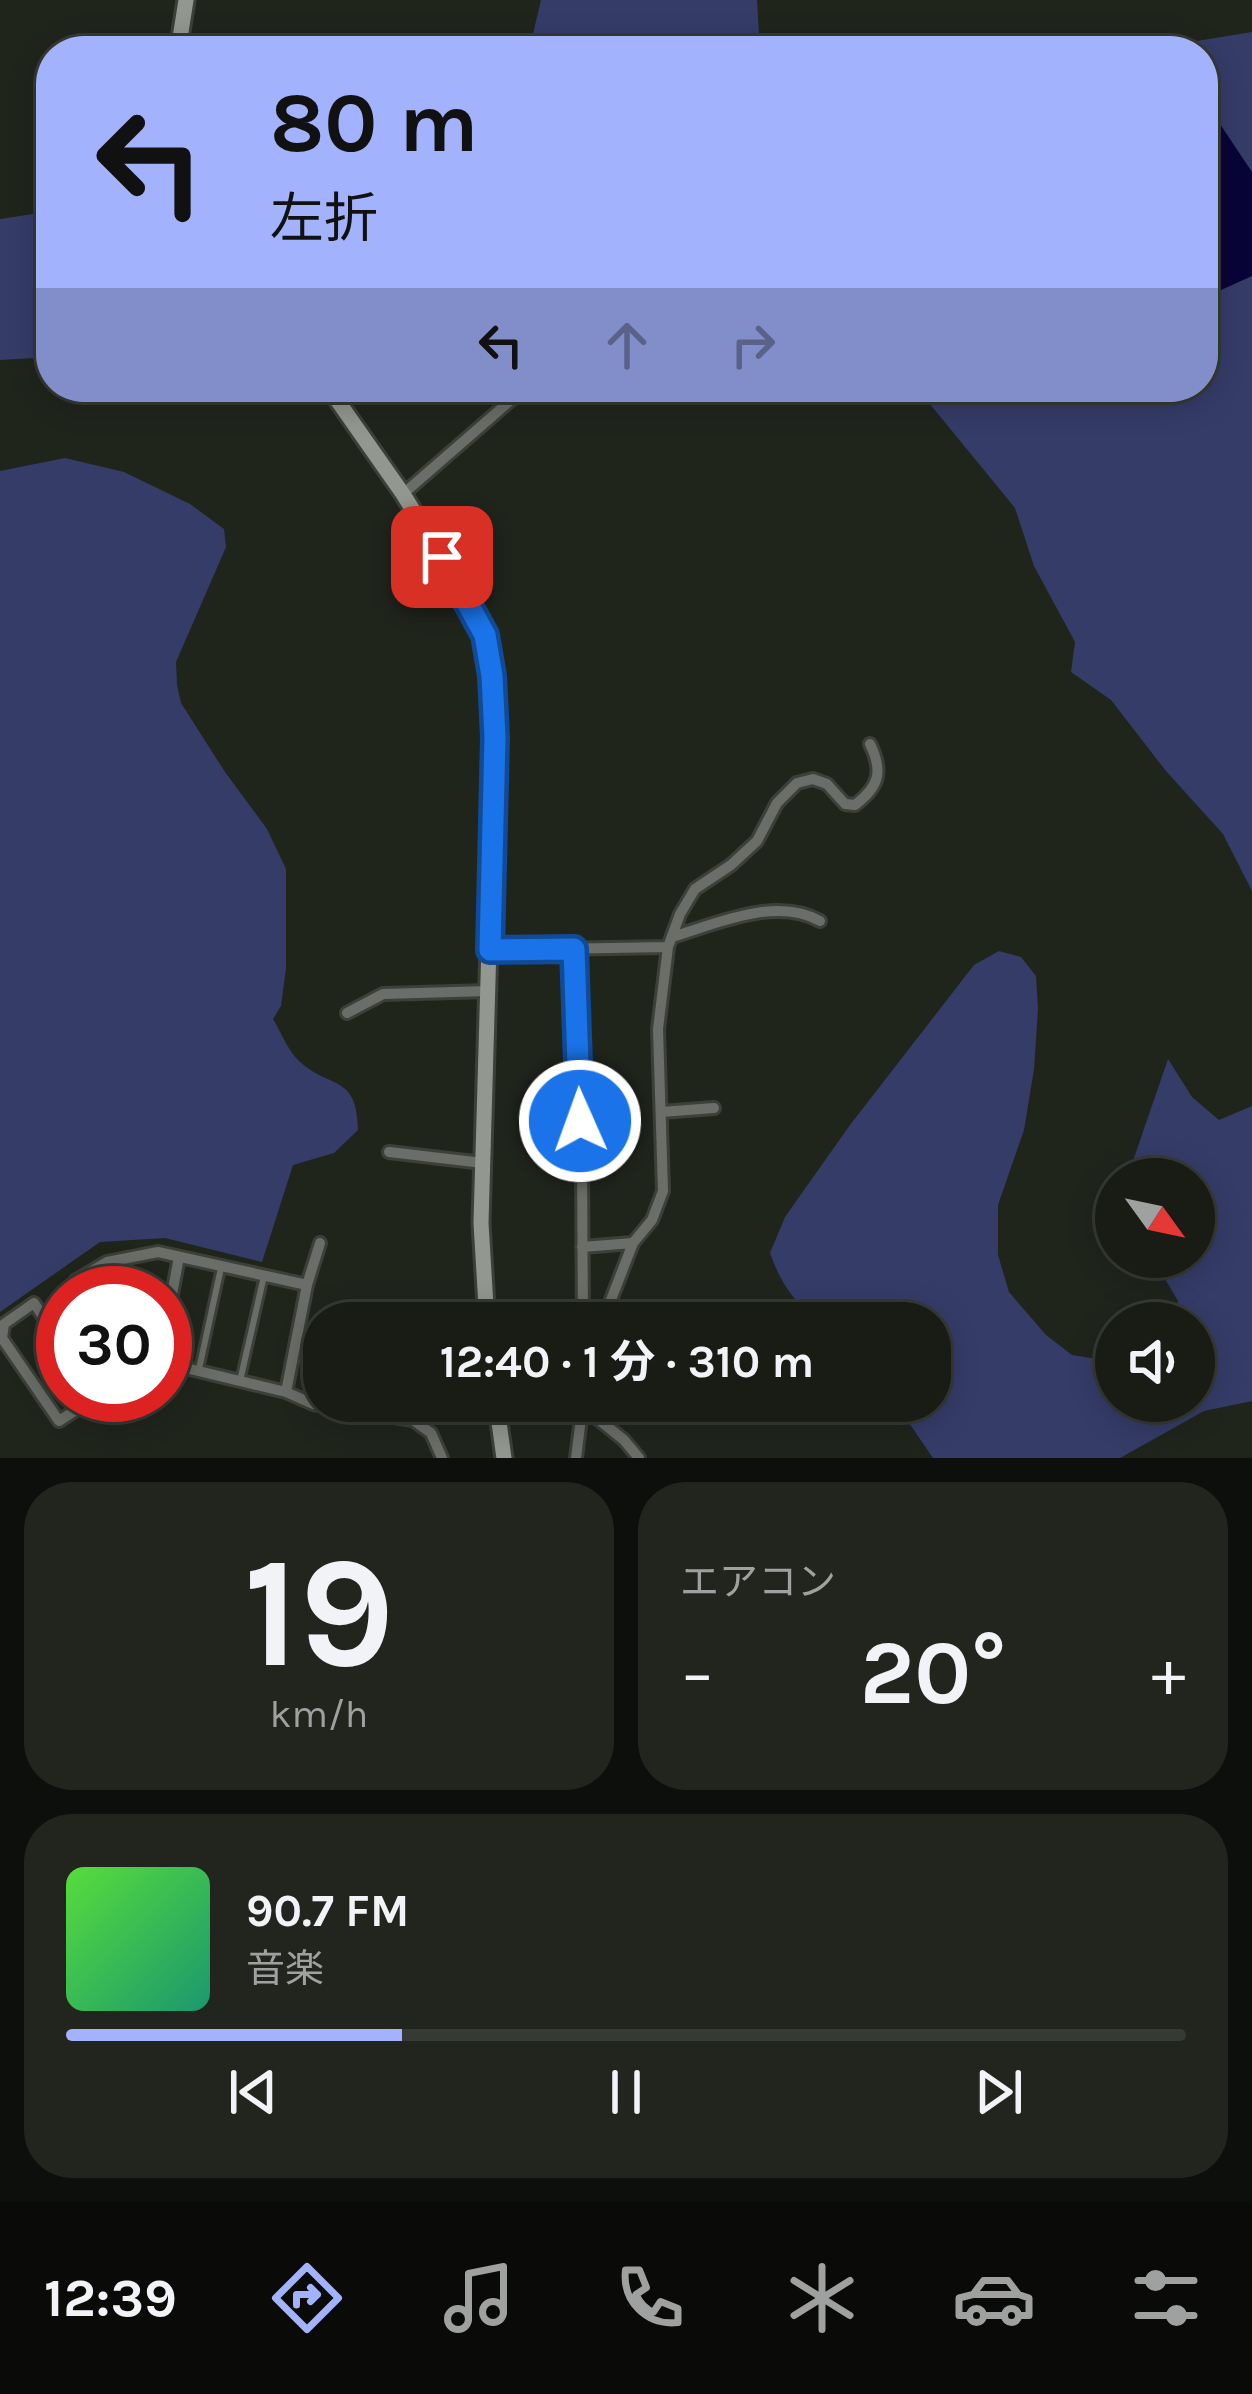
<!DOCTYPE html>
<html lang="ja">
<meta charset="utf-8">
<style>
:root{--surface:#181c15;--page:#21251e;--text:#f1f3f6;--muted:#9fa1a0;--line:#363a34;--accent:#a3b2fd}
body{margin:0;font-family:Karla,"Noto Sans JP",sans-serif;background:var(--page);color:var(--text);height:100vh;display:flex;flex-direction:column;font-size:45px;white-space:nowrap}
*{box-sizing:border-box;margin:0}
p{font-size:39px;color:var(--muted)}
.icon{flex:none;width:66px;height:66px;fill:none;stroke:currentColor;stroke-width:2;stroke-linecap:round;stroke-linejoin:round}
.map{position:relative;height:1458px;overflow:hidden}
.sheet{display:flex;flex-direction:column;gap:24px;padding:24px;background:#0d0f0c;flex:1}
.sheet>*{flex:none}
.top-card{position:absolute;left:36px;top:36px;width:1182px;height:366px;border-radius:48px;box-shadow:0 6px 30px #0003,0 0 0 3px var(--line);background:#a3b2fd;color:#111;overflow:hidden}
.needle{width:78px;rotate:123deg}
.tools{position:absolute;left:1095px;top:1158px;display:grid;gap:24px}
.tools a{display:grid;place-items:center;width:120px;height:120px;border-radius:50%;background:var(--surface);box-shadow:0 6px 30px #0003,0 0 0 3px var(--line);font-size:60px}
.speed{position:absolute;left:36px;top:1266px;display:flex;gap:24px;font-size:60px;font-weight:700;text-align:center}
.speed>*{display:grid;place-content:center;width:156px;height:156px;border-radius:50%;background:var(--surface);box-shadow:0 6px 30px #0003,0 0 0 3px var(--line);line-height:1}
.speed .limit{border:18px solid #d22;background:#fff;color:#111}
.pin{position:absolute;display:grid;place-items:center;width:102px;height:102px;color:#fff;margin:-51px;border-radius:24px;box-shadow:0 6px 18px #0006}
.me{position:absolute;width:132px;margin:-66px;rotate:358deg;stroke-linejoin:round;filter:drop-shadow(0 0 9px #0008)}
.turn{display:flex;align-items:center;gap:42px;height:252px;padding:0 36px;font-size:54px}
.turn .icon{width:156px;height:156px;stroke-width:2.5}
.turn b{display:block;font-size:84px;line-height:102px}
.lanes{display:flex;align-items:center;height:114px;padding:0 36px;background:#0003;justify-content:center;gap:60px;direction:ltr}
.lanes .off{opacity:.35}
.big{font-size:90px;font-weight:700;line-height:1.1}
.sheet .tile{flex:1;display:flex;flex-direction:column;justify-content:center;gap:18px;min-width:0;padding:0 42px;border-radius:48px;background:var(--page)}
.sheet .dial{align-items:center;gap:0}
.dial b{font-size:156px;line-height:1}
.song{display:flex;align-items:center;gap:36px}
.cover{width:144px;height:144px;border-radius:18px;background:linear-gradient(135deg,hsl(110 70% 55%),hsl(160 70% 35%))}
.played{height:12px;border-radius:6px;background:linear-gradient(90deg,var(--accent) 30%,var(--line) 30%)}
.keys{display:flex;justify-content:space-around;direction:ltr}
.heat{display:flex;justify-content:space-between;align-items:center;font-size:66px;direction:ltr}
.sheet .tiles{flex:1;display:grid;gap:24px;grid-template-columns:1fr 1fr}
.tile:last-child{grid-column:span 2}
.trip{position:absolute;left:303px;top:1302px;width:648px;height:120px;border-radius:48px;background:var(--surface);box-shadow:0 6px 30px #0003,0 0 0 3px var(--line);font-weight:700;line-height:120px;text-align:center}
.tabs{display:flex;height:192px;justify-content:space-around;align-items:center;background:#0a0b08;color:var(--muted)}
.tabs .icon{width:84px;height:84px}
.tabs .selected{color:var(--accent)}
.tabs b{font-size:54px;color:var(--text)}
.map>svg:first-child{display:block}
</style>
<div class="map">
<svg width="1252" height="1458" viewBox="0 0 1252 1458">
<rect width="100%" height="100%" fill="#20251c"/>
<path fill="#353c68" d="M541,0H757L759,34L768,51H529Z
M1252,32V891L1223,834L1166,771L1111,700L1071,672L1075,642L1034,566L1015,508L916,387H1203V51H1157L1172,45Z
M33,214L51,215V357L0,360V219Z
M65,458L124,472L190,504L224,529L226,547L176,662L177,685L181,703L225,772L267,829L286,869V968L281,1006L273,1019C281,1032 288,1051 299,1061C330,1090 357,1073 358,1130L334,1153L293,1165L262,1262L165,1238L100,1242L0,1312V471Z
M999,951L1021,957L1036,976L1038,1009L1034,1069L1024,1130L998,1205V1255L1009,1292L1046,1335L1072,1355L1116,1362V1401H1194V1323H1171L1178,1301L1152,1257H1194V1179H1134V1158L1168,1059L1192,1097L1219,1120L1252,1106V1401L1204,1411L1120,1458H933L894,1401H930V1323H818C793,1299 782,1286 770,1253L785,1217L850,1125L974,965Z"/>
<path fill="#090438" d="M1203,117L1218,121L1252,172V276L1221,290L1203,305Z"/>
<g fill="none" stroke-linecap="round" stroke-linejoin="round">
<g stroke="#3c4038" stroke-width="12">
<path id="lane" d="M199,1369L221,1268
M240,1381L264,1276"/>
</g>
<g stroke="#3c4038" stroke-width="16">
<path id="street" d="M403,494L526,387
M672,937C716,924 776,896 820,921
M574,949L582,1164L583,1323
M489,950L668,947
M347,1013L383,994L488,991
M661,1112L714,1108
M389,1152L483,1163
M582,1247L633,1243
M83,1293L75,1281L107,1262L158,1252L307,1285
M602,1323L633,1243L652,1220L663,1191L658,1029L668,947L680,914L695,889L731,865L757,841L777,803L797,783L813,779L827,784L845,804L855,805C880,786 883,771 870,744
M165,1331L179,1257
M63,1346L34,1303L4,1324L2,1338L59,1421L99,1395
M165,1363L286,1392L313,1404L413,1420L431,1433L442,1458
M286,1392L307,1285L320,1243
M583,1407L624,1440L639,1458
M576,1458L583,1402"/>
</g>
<g stroke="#3c4038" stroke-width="21">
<path id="secondary" d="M178,51L186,0
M328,387L403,494L461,588L485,636L492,676L495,737L481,1223L487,1323
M496,1401L504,1458"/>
</g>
<use href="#lane" stroke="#6a6d68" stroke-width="6"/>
<use href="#street" stroke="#6a6d68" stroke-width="10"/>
<use href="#secondary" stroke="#92978f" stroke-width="15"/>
</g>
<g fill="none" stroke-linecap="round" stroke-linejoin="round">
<g stroke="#114b97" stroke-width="30">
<path id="route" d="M442,557L485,635L492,676L495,737L490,950L574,949L580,1121"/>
</g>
<use href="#route" stroke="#1a73e8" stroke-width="21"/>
</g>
</svg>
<div class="tools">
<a><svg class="needle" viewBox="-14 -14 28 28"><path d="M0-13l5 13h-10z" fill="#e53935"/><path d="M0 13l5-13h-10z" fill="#9fa1a0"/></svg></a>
<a><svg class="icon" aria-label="sound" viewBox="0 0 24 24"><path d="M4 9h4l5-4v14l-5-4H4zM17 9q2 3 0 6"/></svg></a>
</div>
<div class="speed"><div class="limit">30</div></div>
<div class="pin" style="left:442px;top:557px;background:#d93025"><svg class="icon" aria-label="arrive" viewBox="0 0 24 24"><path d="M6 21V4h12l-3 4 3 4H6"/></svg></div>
<svg class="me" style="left:580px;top:1121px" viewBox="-20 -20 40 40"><circle r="17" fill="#1a73e8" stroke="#fff" stroke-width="3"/><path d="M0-11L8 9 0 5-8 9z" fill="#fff"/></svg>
<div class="trip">12:40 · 1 分 · 310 m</div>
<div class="top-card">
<div class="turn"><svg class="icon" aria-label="left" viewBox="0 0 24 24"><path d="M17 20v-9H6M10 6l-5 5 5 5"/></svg><div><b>80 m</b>左折</div></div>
<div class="lanes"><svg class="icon" aria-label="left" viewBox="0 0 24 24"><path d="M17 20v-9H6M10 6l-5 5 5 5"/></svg><svg class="icon off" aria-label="ahead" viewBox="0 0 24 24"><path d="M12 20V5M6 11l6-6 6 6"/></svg><svg class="icon off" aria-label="right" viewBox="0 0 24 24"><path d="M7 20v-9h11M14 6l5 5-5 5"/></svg></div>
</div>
</div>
<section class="sheet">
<div class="tiles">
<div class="tile dial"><b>19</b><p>km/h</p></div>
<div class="tile"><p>エアコン</p>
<div class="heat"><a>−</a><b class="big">20°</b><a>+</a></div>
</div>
<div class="tile">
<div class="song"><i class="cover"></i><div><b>90.7 FM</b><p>音楽</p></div></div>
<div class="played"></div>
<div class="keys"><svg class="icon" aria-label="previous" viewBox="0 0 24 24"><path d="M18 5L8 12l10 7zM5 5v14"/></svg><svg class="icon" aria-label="pause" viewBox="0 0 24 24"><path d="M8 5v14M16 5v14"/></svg><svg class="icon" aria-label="next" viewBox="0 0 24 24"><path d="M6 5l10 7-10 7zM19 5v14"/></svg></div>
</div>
</div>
</section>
<nav class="tabs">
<b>12:39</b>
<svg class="icon selected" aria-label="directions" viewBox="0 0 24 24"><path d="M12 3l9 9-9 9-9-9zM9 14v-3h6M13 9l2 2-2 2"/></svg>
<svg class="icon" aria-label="music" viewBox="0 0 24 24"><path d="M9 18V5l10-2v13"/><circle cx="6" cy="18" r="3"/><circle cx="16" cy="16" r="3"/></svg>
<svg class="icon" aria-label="phone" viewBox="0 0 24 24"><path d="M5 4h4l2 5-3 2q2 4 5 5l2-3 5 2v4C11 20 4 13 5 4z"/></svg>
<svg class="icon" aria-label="climate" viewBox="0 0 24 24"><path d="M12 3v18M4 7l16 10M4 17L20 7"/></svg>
<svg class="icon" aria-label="car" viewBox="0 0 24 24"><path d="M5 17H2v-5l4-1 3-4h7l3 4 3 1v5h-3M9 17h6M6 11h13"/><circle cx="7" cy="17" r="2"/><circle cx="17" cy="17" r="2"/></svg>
<svg class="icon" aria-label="filters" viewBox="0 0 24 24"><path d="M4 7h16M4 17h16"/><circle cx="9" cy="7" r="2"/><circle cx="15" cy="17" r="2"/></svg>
</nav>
